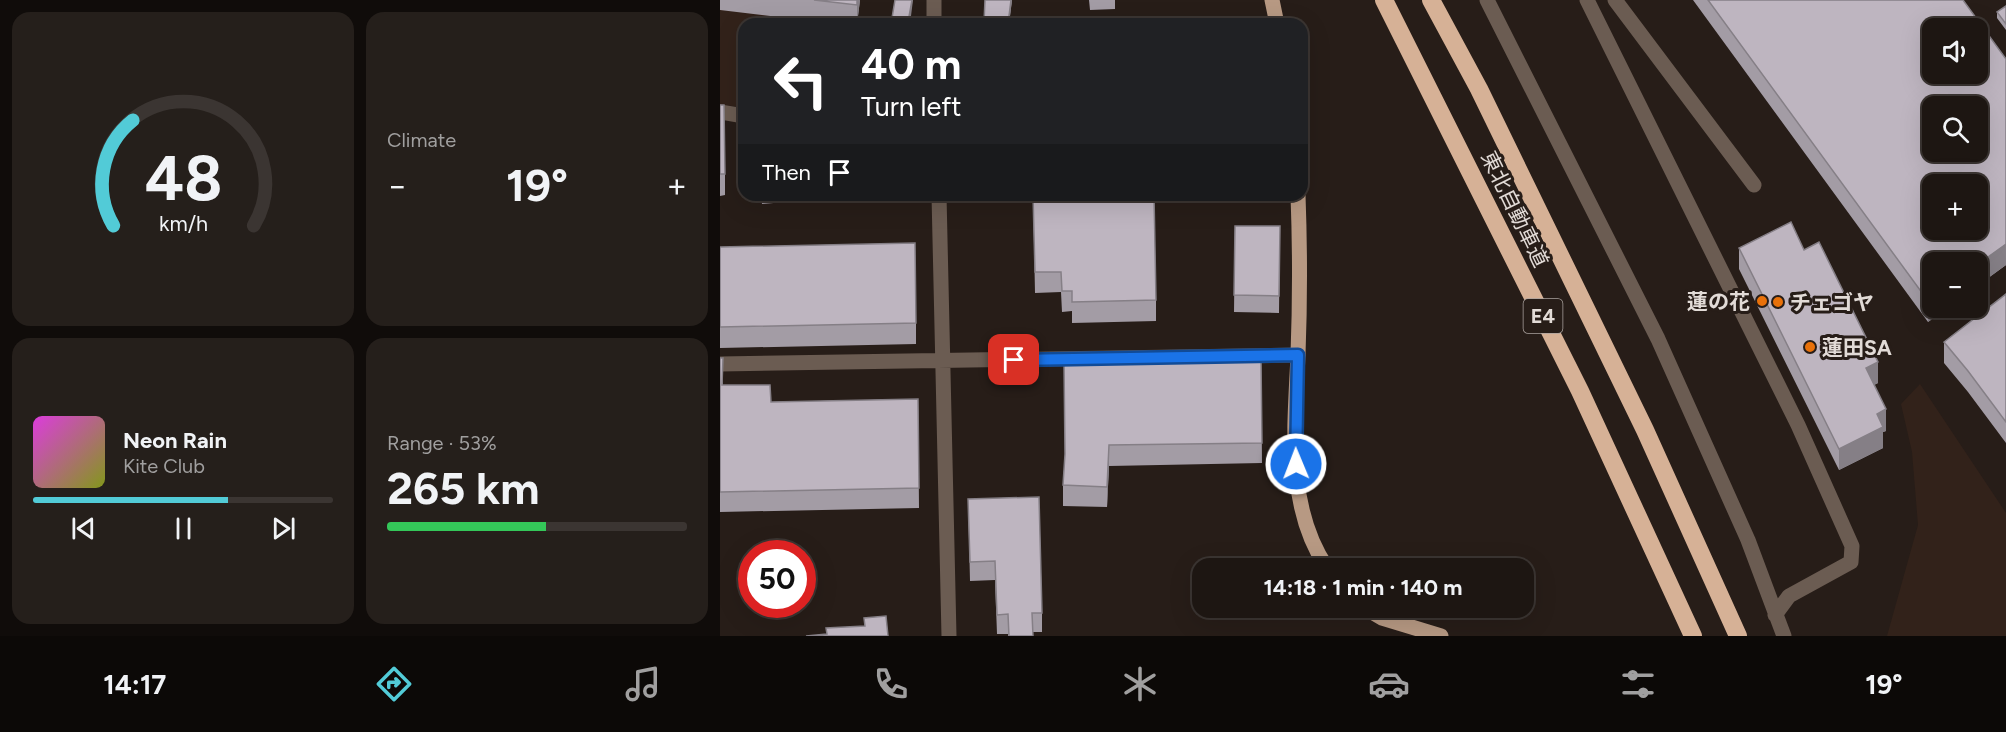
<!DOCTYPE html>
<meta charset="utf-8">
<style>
:root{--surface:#1d1612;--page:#251f1b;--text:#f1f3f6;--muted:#a09f9f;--line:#3b3532;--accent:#52cbd7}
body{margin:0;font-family:Figtree,"Noto Sans JP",sans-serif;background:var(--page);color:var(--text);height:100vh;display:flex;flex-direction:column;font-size:22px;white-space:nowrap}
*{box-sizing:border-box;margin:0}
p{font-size:20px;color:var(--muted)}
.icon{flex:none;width:33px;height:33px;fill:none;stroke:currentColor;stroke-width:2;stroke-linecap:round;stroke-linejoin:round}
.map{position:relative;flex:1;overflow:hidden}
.sheet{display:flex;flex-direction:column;gap:12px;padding:12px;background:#100c0a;width:720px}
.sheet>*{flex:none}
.hud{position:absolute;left:18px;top:18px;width:570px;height:183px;border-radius:18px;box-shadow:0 6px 24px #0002,0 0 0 2px var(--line);background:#202124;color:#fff;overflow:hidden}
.controls{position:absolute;left:1202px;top:18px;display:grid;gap:12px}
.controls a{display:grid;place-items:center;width:66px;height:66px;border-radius:12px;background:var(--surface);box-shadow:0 6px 24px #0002,0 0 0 2px var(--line);font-size:30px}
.speed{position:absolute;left:18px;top:540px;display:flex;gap:12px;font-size:30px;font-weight:700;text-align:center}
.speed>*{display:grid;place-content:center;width:78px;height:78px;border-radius:50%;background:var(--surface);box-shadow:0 6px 24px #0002,0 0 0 2px var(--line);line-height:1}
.speed .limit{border:9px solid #d22;background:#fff;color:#111}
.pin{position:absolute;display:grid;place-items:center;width:51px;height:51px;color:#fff;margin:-26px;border-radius:12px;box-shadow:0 3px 9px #0006}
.me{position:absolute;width:66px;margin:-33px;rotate:359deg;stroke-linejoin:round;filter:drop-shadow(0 0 4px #0008)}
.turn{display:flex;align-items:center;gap:21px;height:126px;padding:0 24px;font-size:27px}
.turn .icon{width:78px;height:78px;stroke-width:2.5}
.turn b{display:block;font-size:42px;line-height:51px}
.then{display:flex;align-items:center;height:57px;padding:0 24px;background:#0003;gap:12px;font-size:22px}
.big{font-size:45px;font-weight:700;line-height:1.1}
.sheet .widget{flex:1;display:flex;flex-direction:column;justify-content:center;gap:9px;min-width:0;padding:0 21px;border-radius:18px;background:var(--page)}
.sheet .dial{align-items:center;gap:0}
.dial svg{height:156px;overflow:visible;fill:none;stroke:var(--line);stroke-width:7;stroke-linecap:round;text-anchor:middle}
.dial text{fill:var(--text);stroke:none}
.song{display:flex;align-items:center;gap:18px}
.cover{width:72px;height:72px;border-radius:9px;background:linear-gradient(135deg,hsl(300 70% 55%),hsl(70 70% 35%))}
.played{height:6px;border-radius:3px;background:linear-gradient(90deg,var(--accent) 65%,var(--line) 65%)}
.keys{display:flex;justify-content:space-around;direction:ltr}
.heat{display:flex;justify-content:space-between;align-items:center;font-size:33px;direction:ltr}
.charge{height:9px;border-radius:4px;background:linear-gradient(90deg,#34c759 53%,var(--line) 0)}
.sheet .tiles{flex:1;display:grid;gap:12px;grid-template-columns:repeat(2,1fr)}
.trip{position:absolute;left:472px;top:558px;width:342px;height:60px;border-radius:18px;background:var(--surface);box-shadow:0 6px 24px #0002,0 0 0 2px var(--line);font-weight:700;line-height:60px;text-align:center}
.tab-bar{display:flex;height:96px;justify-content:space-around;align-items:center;background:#0c0907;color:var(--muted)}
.tab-bar .icon{width:42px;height:42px}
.tab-bar .active{color:var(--accent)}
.tab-bar b{font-size:27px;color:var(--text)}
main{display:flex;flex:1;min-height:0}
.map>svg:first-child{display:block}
</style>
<main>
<section class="sheet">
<div class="tiles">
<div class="widget dial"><svg viewBox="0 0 100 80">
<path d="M14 69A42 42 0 1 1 86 69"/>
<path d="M14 69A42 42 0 0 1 24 15" stroke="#52cbd7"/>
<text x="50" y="56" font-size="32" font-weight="700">48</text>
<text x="50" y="72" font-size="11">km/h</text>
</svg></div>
<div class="widget"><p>Climate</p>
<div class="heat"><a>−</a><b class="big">19°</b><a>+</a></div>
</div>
<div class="widget">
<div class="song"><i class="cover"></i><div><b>Neon Rain</b><p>Kite Club</p></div></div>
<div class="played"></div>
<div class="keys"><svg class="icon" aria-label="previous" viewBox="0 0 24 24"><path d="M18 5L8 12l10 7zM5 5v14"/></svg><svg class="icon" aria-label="pause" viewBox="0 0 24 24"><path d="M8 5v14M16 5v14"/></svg><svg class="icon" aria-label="next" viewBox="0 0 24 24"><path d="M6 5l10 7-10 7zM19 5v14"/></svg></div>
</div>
<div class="widget"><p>Range · 53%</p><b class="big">265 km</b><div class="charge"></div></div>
</div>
</section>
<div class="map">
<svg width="1286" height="636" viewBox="0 0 1286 636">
<rect width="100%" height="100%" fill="#271d18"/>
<path fill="#32221a" d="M0,0H71V24H24V108L0,104Z
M1200,384L1286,513V636H1167L1198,525L1192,452L1181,404Z"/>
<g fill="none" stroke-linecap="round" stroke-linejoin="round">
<path stroke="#6b5c52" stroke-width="15" d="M214,0V24
M767,0L938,339L1028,540L1064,636
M867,0L1078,425L1132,546L1131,562L1069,596L1055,615
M895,0L1034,185
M0,112L24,116
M219,195L229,636
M0,364L578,355"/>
<path stroke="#b79983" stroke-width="15" d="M552,0L557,24
M578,195C580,248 580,302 578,355C575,426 565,506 607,568
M645,608L662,618L721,636"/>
<path stroke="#d6b196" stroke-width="18" d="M664,0L860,391L973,636
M711,0L759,89L925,430L1018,636"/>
</g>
<path fill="#a39ca5" d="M0,0H140L137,24H116L0,10Z
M265,0H292L289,24H264Z
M369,0H395V9L370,10Z
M973,0H1243L1286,59V265L1208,322Z
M1286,6V30L1277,18V12Z
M0,105L5,174V195L0,196Z
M41,195H65V202L42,204Z
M117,195H137L136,200L117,198Z
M313,195L436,300V321L352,323V311L342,312L341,292L315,293Z
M515,226H560L559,313L514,312Z
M0,247L196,323V344L0,348Z
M1019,248L1084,250L1158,383L1154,385L1166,431L1163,432V448L1119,470L1019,269Z
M1286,294V443L1248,392L1224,363V342Z
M0,358L3,385L51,402L198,399L199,508L0,512Z
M541,360L542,463L389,466L387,507L343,506V485L345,456Z
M248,499L322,613V632H313V636H288V634H277L275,580L250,581Z"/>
<path fill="#857f86" d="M137,0H140L137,24Z
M192,0H193L190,24L188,22Z
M291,0H292L289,24H288Z
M1286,244V265L1257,286V265Z
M1212,298V308H1228L1208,322V301Z
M1158,362V383L1146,389V368Z
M1166,409V431L1163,432V448L1119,470V449L1157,414Z
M389,445V466L387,507V487Z"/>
<path fill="#beb5c0" stroke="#857f86" stroke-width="1.5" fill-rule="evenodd" d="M94,0H137V5Z
M175,0H192L188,22H193L192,24H171Z
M265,0H291L288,24L264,22Z
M988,0H1243L1286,59V244L1257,265V262H1212V298L1208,301ZM1212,28H1257V74H1212ZM1212,106H1257V152H1212ZM1212,184H1257V230H1212Z
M1286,6V24L1277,12Z
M0,105H4L5,174H0Z
M41,195H65V196L42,198Z
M313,195H434L436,300L352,302V291H342L341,272H315Z
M1071,222L1084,250L1099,242L1158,362L1146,368L1166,409L1157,414L1163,427L1119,449L1019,248Z
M515,226H560L559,296L514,295Z
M195,243L196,323L0,327V247Z
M1286,294V422L1248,371L1224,342Z
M0,358H3L2,385H50L51,402L198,399L199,488L0,492Z
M541,360L542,443L389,445L387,487L343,485L345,454L344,363Z
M319,497L322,613H312L313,636H289L288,614L277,615L275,561L250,562L248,499Z
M166,616L168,636H86L107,634L106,628L145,626L144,618Z"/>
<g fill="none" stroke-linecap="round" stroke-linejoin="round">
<g stroke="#114b97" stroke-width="15">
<path id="route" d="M294,360L578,355L576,464"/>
</g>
<use href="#route" stroke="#1a73e8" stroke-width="10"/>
</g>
<g fill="#e8710a" stroke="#271d18" stroke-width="2">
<circle cx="1042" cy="301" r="6"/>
<circle cx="1058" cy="302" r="6"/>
<circle cx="1090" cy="347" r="6"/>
</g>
<g text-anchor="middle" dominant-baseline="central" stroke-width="6" stroke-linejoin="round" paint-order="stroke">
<rect fill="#271d18" stroke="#aaa29e" stroke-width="1.5" x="803.5" y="299" width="39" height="34" rx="4.5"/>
<g font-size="20" font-weight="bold" fill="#e2dbd7">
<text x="823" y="316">E4</text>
</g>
<g font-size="21" fill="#e2dbd7" stroke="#271d18">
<text transform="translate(795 209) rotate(64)">東北自動車道</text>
</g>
<g font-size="21" font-weight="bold" fill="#e2dbd7" stroke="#271d18" text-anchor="start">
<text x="1030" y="301" text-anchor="end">蓮の花</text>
<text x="1070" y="302">チェゴヤ</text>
<text x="1102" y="347">蓮田SA</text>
</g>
</g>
</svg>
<div class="controls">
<a><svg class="icon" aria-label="sound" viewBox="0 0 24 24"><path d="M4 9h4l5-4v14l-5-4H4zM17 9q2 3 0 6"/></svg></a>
<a><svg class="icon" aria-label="search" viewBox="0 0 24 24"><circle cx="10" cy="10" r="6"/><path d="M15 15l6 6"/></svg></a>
<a>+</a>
<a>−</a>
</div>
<div class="speed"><div class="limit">50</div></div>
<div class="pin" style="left:294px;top:360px;background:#d93025"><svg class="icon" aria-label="arrive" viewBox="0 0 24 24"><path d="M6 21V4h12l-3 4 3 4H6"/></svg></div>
<svg class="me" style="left:576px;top:464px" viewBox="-20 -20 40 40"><circle r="17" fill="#1a73e8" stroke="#fff" stroke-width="3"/><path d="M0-11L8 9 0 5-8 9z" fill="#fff"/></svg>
<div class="trip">14:18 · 1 min · 140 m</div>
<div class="hud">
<div class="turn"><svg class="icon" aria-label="left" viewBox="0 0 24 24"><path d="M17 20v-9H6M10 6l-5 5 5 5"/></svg><div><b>40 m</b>Turn left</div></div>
<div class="then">Then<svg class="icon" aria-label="arrive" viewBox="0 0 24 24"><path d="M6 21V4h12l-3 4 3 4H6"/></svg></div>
</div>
</div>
</main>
<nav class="tab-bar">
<b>14:17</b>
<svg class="icon active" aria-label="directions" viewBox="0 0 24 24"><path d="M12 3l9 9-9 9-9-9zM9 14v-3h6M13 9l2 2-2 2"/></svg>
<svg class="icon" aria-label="music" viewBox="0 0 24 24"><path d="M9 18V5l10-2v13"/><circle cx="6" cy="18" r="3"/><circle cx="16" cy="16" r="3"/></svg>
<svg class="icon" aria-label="phone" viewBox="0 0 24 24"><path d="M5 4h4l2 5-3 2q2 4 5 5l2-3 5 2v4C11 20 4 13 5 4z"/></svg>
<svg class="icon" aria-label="climate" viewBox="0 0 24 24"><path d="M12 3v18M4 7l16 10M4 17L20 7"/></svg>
<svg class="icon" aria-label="car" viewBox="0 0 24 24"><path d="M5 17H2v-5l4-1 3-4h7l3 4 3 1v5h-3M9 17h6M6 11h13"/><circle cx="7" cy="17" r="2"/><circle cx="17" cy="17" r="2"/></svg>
<svg class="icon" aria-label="filters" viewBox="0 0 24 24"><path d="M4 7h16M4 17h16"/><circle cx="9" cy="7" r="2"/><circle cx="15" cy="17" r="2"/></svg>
<b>19°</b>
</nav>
